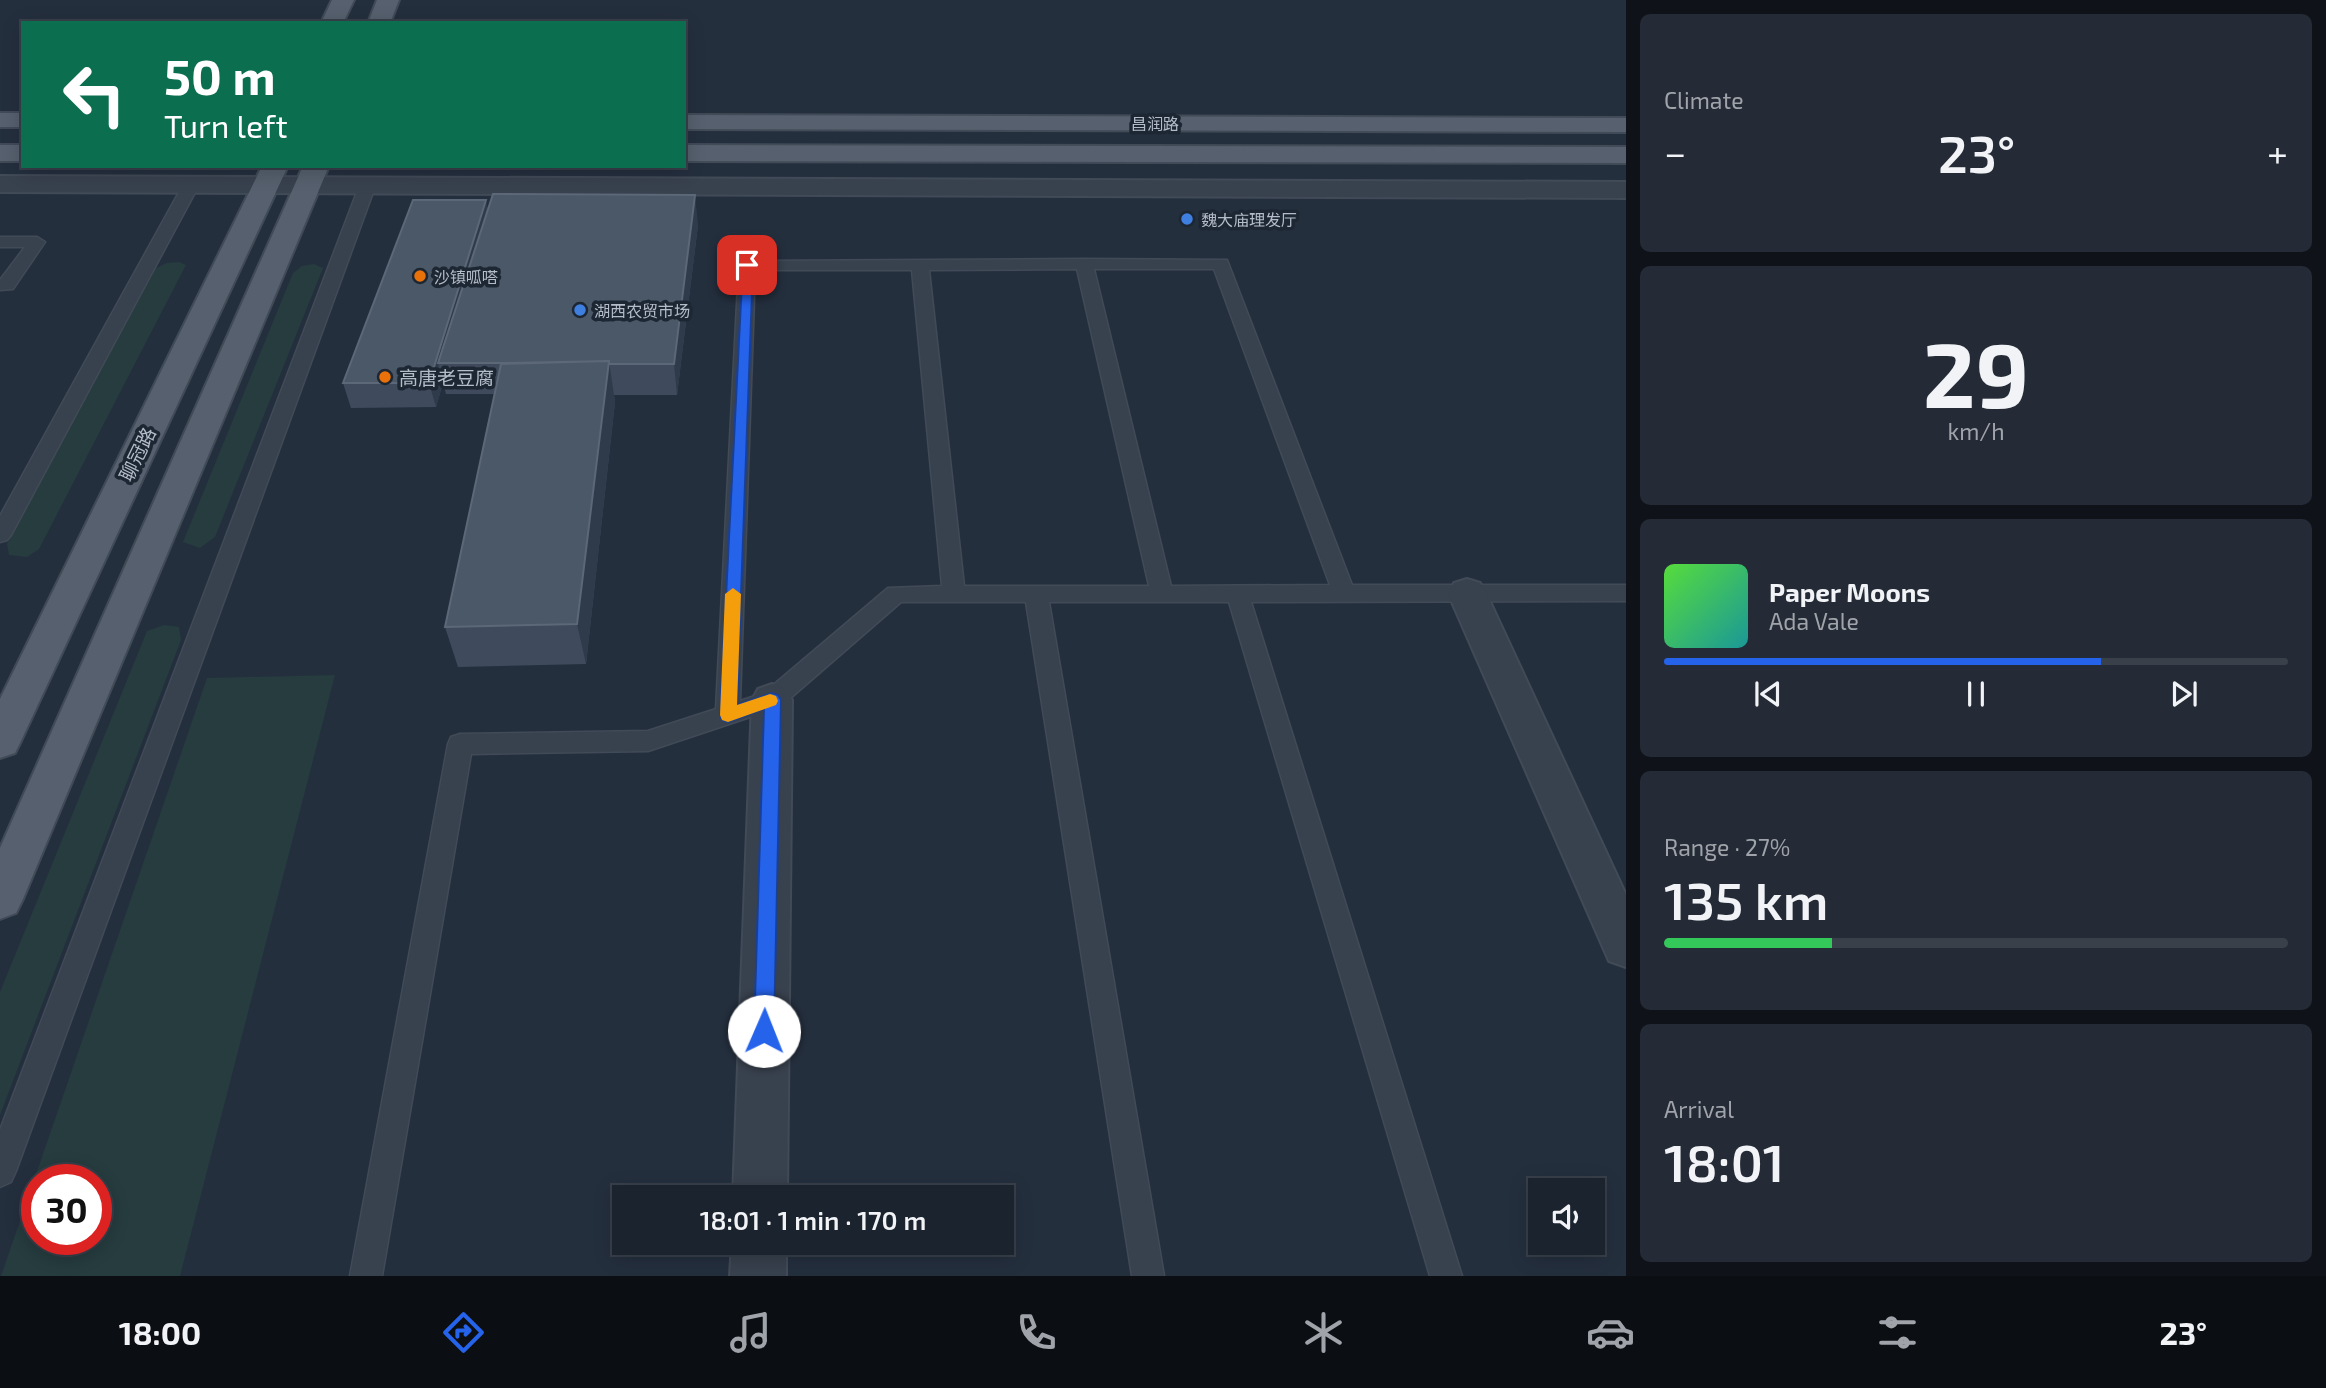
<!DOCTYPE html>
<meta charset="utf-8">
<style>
:root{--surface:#1b232e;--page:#242b36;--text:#f1f3f6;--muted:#a0a4aa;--line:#39404a;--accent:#2563eb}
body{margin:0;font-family:"Exo 2","Noto Sans SC",sans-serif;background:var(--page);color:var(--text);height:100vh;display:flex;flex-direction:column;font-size:26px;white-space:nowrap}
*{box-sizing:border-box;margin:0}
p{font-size:23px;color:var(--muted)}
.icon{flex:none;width:38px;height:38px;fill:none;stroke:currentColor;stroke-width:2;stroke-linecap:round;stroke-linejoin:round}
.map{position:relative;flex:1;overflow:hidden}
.drawer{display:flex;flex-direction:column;gap:14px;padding:14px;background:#0f1319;width:700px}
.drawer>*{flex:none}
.top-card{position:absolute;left:21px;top:21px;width:665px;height:147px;border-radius:0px;box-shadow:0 4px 18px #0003,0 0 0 2px var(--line);background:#0b6e4f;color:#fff;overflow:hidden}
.controls{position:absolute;left:1528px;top:1178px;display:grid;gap:14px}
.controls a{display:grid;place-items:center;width:77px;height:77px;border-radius:0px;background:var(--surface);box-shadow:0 4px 18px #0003,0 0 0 2px var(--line);font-size:35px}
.speed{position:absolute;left:21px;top:1164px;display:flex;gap:14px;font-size:35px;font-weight:700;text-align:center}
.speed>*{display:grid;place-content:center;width:91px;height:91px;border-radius:50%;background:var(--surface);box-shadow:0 4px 18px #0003,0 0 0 2px var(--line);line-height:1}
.speed .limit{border:10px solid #d22;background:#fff;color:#111}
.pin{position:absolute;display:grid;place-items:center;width:60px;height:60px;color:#fff;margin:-30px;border-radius:14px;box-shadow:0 4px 10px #0006}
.me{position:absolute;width:77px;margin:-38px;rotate:1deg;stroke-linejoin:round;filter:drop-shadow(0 0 5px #0008)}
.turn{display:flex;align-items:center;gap:24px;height:147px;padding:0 28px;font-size:32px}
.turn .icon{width:91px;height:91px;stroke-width:2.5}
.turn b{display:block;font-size:49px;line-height:60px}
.big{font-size:52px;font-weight:600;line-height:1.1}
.drawer .tile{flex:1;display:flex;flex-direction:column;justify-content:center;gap:10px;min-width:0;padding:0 24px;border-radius:10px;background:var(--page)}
.drawer .dial{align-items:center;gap:0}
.dial b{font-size:91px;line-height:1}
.song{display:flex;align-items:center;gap:21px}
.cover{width:84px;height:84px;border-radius:10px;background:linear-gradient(135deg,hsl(110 70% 55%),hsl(180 70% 35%))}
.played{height:7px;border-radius:4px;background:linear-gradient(90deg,var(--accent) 70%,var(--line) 70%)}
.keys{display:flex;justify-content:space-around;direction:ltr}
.heat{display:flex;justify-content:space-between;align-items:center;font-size:38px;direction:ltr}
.charge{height:10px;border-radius:5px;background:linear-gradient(90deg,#34c759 27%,var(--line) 0)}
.trip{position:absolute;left:612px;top:1185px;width:402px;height:70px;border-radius:0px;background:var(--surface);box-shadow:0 4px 18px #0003,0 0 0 2px var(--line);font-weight:600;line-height:70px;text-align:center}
.menu{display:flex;height:112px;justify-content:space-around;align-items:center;background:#0b0e12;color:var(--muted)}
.menu .icon{width:49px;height:49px}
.menu .active{color:var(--accent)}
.menu b{font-size:32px;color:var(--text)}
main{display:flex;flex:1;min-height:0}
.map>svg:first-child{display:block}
</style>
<main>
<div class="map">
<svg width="1626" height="1276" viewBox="0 0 1626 1276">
<rect width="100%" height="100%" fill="#242f3e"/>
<path fill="#263c3f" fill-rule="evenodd" d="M179,262L186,265L39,549L27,557L9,555L7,544L156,268L167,263Z
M314,264L323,268L215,537L200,548L183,542L293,273L302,266Z
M164,625L179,627L181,640L0,1115V992L147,631Z
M335,675L180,1276H1L207,678ZM37,1180H96V1239H37Z"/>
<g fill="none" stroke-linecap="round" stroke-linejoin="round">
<g stroke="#414a57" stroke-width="3">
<path id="service" d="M368,179L376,184L16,1171L11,1182L0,1187V1130L360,184Z
M191,180L199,185L11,535L7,540L0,542V516L183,185Z
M0,237H37L45,242L13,289L0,290V280L25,247H0Z
M1083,259L1227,260L1352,585H1626V601L1251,602L1462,1276H1430L1229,602H1049L1164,1276H1132L1026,602H901L780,707L648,751L471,754L382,1276H350L448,744L451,737L460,734L648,731L716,709L739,265L741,261ZM1077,269L1149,586H964L929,270ZM1094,269H1214L1330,585L1171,586ZM755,270H912L942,586L888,588L764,693L740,701Z"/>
</g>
<g stroke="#414a57" stroke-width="4">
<path id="minor" d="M1467,579L1480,583L1486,593L1626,895V967L1609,961L1448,593L1454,583Z
M772,684L786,689L792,700L787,1197H733L752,700L758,689Z
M732,1242H786V1276H730Z"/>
</g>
<g stroke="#414a57" stroke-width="4">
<path id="tertiary" d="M0,176L1626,182V198L0,192Z"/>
</g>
<g stroke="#414a57" stroke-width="4">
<path id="primary" d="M332,0H354L343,23H321Z
M377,0H399L390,23H368Z
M0,113H23V127H0Z
M684,115L1626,118V132L684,129Z
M0,145H23V161H0Z
M684,145L1626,147V163L684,161Z
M262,166H288L21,741L15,753L0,758V699Z
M303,166H329L23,899L16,913L0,919V848Z"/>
</g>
<use href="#service" fill="#38414e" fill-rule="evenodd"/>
<use href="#minor" fill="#38414e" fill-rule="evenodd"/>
<use href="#tertiary" fill="#38414e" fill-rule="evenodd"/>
<use href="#primary" fill="#56606e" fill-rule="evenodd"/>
</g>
<path fill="#3f4b5c" d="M488,209L698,225L677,395H614L615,402L586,664L458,667L445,627L494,394H446L443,383L436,407L351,408L343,383Z"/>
<path fill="#2f3b4b" d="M695,195L698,225L677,395L674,364Z
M486,200L491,223L438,363L443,383L436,407L429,383Z
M609,361L615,402L586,664L577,624Z"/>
<path fill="#4b5868" stroke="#5c6777" stroke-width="2" d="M493,194L695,195L674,364H609V361L504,363H438Z
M413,200H486L429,383H343Z
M609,361L577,624L445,627L501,364Z"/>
<path fill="#2563eb" stroke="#184099" stroke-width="2" d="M743,262L753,265L737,705L772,693L778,695L781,700L774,1031L771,1038L764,1041L757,1038L754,1031L764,709L728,722L722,720L720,715Z"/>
<path fill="#f59e0b" d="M733,588L741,594L737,705L770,694L776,696L778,701L776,705L728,722L722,720L720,715L725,594Z"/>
<g fill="#3f7fe0" stroke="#1d2633" stroke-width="2.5">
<circle cx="1187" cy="219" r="7"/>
<circle cx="580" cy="310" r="7"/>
</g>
<g fill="#e8710a" stroke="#1d2633" stroke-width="2.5">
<circle cx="420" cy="276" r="7"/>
<circle cx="385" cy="377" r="7"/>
</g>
<g text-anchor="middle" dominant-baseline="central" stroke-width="7" stroke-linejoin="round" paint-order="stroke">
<g font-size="16" fill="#b4bcc9" stroke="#1d2633">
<text x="1155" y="123">昌润路</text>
</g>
<g font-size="16" fill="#b4bcc9" stroke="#1d2633" text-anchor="start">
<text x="1201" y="219">魏大庙理发厅</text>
<text x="434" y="276">沙镇呱嗒</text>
<text x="594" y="310">湖西农贸市场</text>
</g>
<g font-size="19" fill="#b4bcc9" stroke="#1d2633" text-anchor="start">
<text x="399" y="377">高唐老豆腐</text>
</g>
<g font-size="19" fill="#b4bcc9" stroke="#1d2633">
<text transform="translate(137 454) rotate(-64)">聊冠路</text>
</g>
</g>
</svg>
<div class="controls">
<a><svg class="icon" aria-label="sound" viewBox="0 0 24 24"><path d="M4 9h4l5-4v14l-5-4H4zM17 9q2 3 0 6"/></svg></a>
</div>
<div class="speed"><div class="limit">30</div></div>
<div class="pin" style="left:747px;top:265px;background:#d93025"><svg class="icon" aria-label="arrive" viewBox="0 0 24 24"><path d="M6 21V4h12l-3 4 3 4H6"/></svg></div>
<svg class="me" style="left:764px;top:1031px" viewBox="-20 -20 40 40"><circle r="19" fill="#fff"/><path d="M0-13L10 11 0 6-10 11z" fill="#2563eb"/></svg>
<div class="trip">18:01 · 1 min · 170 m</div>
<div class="top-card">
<div class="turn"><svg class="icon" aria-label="left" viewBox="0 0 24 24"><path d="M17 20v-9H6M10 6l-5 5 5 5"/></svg><div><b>50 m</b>Turn left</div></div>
</div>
</div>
<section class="drawer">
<div class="tile"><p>Climate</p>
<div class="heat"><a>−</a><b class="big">23°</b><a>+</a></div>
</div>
<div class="tile dial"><b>29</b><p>km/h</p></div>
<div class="tile">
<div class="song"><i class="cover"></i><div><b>Paper Moons</b><p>Ada Vale</p></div></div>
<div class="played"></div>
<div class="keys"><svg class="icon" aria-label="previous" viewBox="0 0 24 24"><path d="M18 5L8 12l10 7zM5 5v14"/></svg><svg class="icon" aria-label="pause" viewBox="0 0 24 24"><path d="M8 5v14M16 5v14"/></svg><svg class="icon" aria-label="next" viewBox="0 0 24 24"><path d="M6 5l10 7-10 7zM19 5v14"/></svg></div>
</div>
<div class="tile"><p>Range · 27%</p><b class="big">135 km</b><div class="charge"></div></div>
<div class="tile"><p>Arrival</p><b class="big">18:01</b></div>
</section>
</main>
<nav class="menu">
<b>18:00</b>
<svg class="icon active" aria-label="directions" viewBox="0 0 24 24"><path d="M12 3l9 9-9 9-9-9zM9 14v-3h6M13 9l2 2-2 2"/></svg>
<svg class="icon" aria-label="music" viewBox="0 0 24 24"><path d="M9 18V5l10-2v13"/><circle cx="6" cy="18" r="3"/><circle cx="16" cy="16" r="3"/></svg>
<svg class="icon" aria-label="phone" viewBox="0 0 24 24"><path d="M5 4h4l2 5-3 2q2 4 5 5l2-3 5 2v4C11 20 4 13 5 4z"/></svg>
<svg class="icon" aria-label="climate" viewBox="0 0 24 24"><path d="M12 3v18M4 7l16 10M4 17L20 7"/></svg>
<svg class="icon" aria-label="car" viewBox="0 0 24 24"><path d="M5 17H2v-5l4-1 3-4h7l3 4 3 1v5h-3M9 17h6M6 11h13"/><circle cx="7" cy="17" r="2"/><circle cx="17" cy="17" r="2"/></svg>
<svg class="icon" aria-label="filters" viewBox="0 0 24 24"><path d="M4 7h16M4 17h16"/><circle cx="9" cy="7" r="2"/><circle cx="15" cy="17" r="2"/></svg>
<b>23°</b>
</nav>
